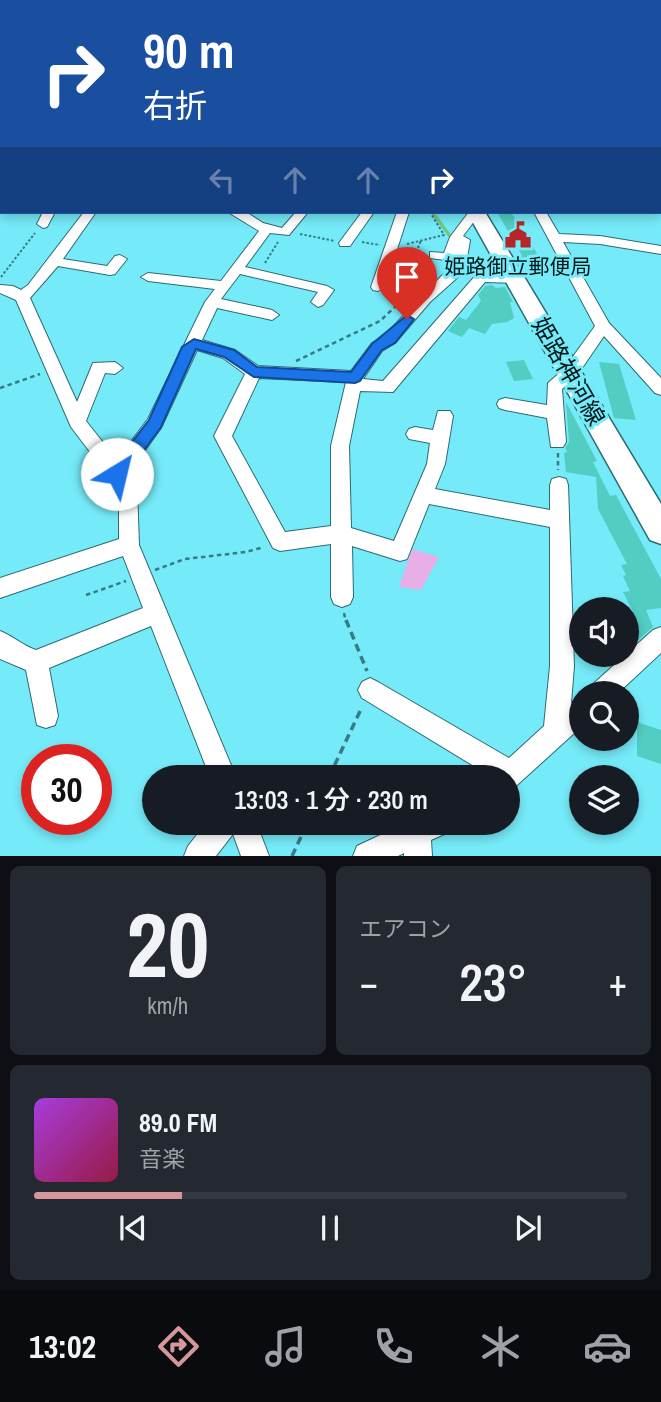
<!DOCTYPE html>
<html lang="ja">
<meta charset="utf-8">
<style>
:root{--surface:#171b24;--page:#242831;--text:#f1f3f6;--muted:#9ea1a6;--line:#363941;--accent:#d6979a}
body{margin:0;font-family:"Archivo Narrow","Noto Sans JP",sans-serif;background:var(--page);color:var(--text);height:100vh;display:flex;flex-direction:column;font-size:26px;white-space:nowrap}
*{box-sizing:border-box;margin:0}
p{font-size:23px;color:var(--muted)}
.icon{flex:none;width:38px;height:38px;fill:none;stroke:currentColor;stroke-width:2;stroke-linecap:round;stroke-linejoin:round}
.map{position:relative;height:856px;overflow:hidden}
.sheet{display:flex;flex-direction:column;gap:10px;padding:10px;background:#0d0f14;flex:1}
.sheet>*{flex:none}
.top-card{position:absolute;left:0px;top:0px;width:662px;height:214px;box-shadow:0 4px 10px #0003;background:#1a4fa0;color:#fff;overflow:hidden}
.buttons{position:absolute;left:569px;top:597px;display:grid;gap:14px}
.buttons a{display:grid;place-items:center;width:70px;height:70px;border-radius:50%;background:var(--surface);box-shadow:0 4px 10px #0003;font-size:35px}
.speed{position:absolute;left:21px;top:744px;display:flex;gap:14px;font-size:35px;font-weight:700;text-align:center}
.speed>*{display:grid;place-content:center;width:91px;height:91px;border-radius:50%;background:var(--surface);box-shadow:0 4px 10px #0003;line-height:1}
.speed .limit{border:10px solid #d22;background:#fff;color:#111}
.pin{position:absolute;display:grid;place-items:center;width:60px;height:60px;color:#fff;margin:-72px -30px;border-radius:50% 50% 50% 0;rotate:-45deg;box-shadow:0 0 7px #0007}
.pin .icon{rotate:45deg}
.me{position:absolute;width:77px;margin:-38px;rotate:36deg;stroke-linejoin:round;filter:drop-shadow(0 0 5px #0008)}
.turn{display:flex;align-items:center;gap:24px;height:147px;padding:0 28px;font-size:32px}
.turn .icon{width:91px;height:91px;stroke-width:2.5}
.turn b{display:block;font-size:49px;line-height:60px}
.lanes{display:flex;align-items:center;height:66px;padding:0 28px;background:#0003;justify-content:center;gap:35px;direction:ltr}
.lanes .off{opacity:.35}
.big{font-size:52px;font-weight:600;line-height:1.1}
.sheet .card{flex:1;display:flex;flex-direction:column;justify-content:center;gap:10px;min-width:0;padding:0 24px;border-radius:10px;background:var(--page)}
.sheet .dial{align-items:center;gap:0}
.dial b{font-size:91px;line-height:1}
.song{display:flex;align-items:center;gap:21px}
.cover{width:84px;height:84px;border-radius:10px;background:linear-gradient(135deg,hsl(280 70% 55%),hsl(340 70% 35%))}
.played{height:7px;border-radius:4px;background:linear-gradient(90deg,var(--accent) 25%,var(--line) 25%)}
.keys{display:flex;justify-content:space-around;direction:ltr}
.heat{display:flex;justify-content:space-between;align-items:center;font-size:38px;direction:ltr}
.sheet .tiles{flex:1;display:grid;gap:10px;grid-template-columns:1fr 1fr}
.card:last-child{grid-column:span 2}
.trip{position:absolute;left:142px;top:765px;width:378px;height:70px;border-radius:35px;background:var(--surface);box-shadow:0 4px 10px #0003;font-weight:600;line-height:70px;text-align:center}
.dock{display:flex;height:112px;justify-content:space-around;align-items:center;background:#090b0e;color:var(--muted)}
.dock .icon{width:49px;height:49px}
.dock .selected{color:var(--accent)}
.dock b{font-size:32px;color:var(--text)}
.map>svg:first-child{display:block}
</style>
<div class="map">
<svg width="661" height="856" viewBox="0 0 661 856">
<rect width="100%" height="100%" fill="#75eaf8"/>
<path fill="#e7aee8" d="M412,549L439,557L421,590L399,587Z"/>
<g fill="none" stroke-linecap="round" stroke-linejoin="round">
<path stroke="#74c97a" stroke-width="2" d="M45,2L48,0"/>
<path stroke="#74c97a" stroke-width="3.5" d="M432,212L450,236"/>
<path fill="#74c97a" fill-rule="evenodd" d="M126,0H138L125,2Z"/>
</g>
<path fill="#52cdc1" d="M497,212H511L538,255H531L538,265L523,267L516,255L521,254Z
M492,285L496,288L505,287L513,302H510L514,318L507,322L492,324L485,334L469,328L462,337L448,331L459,317L466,320L481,301L478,295L485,286Z
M524,360L533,379L514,381L506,362Z
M599,362L619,364L636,420L614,418Z
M566,402L597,461L593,462L610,496L616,495L661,579V608L646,610L653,627L637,641L627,612H633L623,592L630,591L623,576L626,575L621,565L627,564L598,509L596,477L566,472L564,453L567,452L565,448L569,442Z
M637,722L661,730V764L637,756Z"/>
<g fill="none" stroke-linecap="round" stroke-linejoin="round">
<g stroke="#2d6b73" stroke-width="2">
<path id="street" d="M79,0H87L78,2Z
M124,0H133L122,2Z
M155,0L153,2L145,1L146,0Z
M164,0H173L163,2Z
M195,0H203L194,2Z
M257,0H265L257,2Z
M373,0H381V2H373Z
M423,0L446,2H426Z
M465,0H473L465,2Z
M660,29H661V34H660Z
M0,30H2V34H0Z
M0,47H2L0,52Z
M0,75H2V81H0Z
M660,114H661V120H660Z
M0,129H2V135H0Z
M0,156H2L0,164Z
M0,179H2L0,187Z
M43,212H55L47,227L43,228L37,224Z
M84,212H96L63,259L107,266L115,256L120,255L127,259L115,274L110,275L58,266L30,298L77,402L93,363L115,362L123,368L115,374L105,373L86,421L117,460L148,419L205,302L215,289L148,281L141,277L148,273L221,281L259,231L228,212H246L263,223L282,228L296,212H308L289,235L270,233L245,267L327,286L334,290L323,305L318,307L311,302L318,292L240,274L221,299L272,310L279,315L272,320L217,308L202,340L235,350L258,366L351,371L372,343L385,335L452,265L453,261L430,258V252L444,253L450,237L469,212H481L463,236L470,240L466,265L458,277L430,302L395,343L382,351L363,379L383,381L476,275H515L522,279L515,283L485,282L393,392L360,391L349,446L351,528L394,541L427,464L430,443L409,439L406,434L409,429L415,427L433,430L438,411H450L453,416L445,464L435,489L550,510V485L552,479L559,477L566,479L568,485L574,666L571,703L581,698V727L516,786L508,790V777H492L362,698L358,690L362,682L370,678L378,682L509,758L544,726L550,666V527L429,504L407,559L400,561L352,546L353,597L350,604L342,607L334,604L331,597V544L280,551L273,548L214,436L245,374L223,358L197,350L161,428L128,474L137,488L139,545L236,777H210L151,626L49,668L58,716L55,725L46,728L37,725L26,670L0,659V631C13,636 22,645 36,650L143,608L123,556L0,598V578L119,539V490L71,427L16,300L0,293V285L13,286L21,290L28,285ZM259,378L346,382L331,446V526L285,532L232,436Z
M362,212H374L350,246H340L339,243Z
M397,212H409L385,287L378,291L373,290L371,287Z
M534,212H546L559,234L600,236L661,246V254L600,244L563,242L609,323L661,378V395L655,393L604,336L576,377L562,389L566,442L563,447H551L547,418L505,410L499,408L497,404L499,400L505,398L547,405L548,383L564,369L595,326Z
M661,627V653L618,693H588L592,685L653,630Z
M207,822H256L269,856H241L233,834L216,856H184L188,846Z
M408,822H452L449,832L431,840L432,856H404V853L398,856H353L357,846Z"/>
</g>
<g stroke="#2d6b73" stroke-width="3">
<path id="secondary" d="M0,0H13L2,2V5Z
M476,0H487L475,2Z
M570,0H580V2H570Z"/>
</g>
<g stroke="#2d6b73" stroke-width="3">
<path id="primary" d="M320,0H331L332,2H321Z
M467,212H485L661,504V544L650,540Z"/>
</g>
<path stroke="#377b84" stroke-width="2" stroke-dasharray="2.5 2" stroke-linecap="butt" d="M300,234L335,241
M362,242L380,245
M407,244L444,235L430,212
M265,263L278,242
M1,277L35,233
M404,286L421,240"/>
<path stroke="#377b84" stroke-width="2.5" stroke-dasharray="4.5 3.5" stroke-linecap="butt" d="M296,361L380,321L397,305L405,285
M0,388L40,374
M558,453V470
M155,570L185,559L246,552L264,547
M86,595L126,581
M344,613L346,622"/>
<path stroke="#377b84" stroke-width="3.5" stroke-dasharray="8 5" stroke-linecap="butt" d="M346,620L367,671
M329,777L362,707
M292,856L308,822"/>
<use href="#street" fill="#fff" fill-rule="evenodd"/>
<use href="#secondary" fill="#fff" fill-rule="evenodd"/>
<use href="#primary" fill="#fff" fill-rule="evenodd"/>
</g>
<path fill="#1a73e8" stroke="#114b97" stroke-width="2" d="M407,315L414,319L412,322L395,343L382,350L360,381L355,383L254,377L224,357L196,349L161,427L123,479H111L109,474L111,469L149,420L182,347L194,339L234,350L257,367L351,372L372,344Z"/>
<defs>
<g id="civic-bare" transform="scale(2.1)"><path d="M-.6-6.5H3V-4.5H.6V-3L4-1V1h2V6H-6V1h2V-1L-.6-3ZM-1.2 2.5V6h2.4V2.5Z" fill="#b62629" stroke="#75eaf8" stroke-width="2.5" paint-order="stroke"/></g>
</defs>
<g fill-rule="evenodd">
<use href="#civic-bare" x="518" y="235"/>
</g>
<g text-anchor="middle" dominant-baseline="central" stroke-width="6" stroke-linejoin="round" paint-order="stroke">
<g font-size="21" fill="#00181b" stroke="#75eaf8">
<text x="518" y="266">姫路御立郵便局</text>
</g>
<g font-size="24" fill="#00181b" stroke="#75eaf8">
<text transform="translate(569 371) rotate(60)">姫路神河線</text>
</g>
</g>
</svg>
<div class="buttons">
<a><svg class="icon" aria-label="sound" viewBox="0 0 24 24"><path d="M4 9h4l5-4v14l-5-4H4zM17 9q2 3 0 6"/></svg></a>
<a><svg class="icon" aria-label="search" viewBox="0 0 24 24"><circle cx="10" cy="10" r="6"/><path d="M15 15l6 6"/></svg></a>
<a><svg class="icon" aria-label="layers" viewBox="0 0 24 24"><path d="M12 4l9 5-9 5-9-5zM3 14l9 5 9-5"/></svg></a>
</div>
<div class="speed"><div class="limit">30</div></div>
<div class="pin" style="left:407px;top:319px;background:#d93025"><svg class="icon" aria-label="arrive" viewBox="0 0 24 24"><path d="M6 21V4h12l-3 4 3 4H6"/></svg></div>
<svg class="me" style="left:117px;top:474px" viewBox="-20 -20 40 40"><circle r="19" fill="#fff"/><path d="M0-13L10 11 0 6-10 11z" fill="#1a73e8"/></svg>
<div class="trip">13:03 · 1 分 · 230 m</div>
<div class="top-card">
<div class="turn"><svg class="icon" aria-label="right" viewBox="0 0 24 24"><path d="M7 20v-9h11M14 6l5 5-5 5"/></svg><div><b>90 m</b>右折</div></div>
<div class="lanes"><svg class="icon off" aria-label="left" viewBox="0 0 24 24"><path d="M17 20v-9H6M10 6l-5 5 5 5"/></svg><svg class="icon off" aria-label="ahead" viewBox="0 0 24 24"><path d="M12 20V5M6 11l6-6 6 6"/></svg><svg class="icon off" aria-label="ahead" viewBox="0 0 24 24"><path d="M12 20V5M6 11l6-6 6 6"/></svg><svg class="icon" aria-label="right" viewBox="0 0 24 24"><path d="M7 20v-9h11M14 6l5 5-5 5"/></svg></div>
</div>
</div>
<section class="sheet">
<div class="tiles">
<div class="card dial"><b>20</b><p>km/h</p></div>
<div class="card"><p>エアコン</p>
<div class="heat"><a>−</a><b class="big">23°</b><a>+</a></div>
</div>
<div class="card">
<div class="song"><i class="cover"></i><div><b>89.0 FM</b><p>音楽</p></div></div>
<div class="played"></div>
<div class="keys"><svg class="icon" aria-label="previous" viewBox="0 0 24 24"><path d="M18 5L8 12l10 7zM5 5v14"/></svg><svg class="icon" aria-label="pause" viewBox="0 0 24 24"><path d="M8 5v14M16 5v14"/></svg><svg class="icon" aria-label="next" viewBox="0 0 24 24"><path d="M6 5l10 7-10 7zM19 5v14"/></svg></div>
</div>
</div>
</section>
<nav class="dock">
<b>13:02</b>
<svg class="icon selected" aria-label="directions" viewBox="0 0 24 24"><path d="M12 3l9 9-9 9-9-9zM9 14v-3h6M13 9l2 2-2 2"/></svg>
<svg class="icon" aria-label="music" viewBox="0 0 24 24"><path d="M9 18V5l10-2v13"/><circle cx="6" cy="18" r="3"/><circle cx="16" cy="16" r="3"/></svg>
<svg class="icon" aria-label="phone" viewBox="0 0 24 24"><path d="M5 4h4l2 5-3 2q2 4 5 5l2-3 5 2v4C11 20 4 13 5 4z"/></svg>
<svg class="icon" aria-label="climate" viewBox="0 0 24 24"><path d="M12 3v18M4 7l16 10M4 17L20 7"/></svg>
<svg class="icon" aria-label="car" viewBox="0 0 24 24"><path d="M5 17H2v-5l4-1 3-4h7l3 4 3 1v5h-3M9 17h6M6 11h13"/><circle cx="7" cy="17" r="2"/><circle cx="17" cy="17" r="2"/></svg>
</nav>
